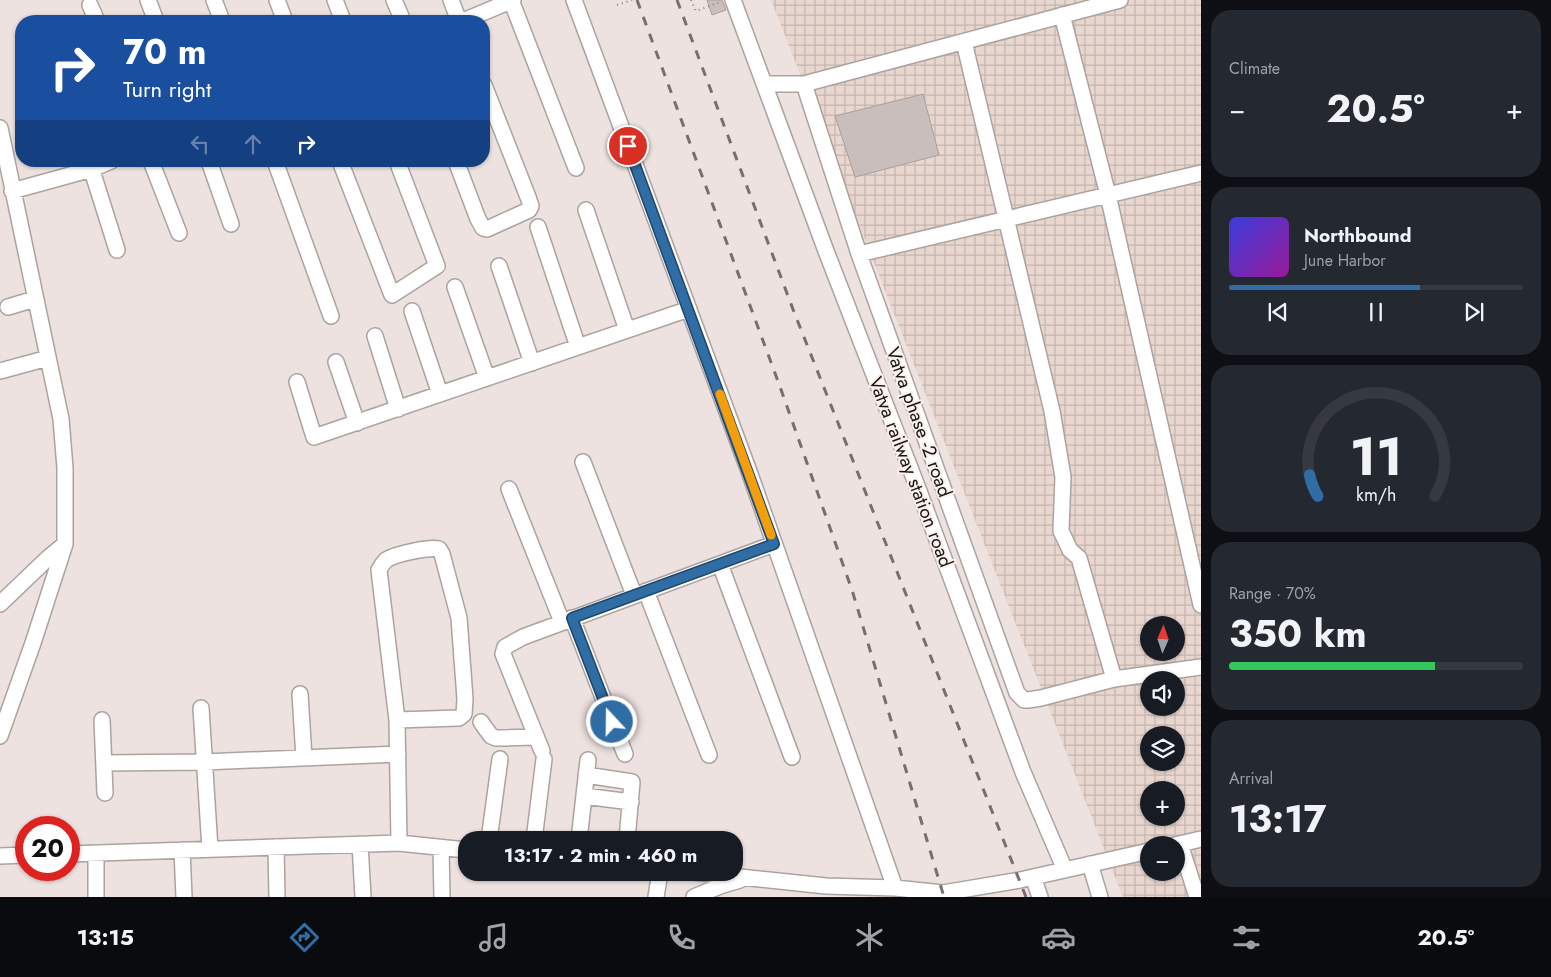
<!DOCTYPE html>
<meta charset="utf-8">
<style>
:root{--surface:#171b24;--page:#242831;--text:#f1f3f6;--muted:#9ea1a6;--line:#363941;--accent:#2f6da4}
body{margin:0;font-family:Jost,sans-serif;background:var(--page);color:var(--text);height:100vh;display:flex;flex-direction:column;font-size:19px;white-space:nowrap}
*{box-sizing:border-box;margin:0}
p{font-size:16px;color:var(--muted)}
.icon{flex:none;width:28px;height:28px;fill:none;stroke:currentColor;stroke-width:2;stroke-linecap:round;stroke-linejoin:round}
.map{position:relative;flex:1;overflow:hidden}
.sheet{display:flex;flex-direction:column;gap:10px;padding:10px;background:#0d0f14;width:350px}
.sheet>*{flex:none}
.top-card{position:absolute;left:15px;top:15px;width:475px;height:152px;border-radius:20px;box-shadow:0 1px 4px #0004;background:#1a4fa0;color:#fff;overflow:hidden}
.needle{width:32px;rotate:2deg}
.buttons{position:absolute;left:1140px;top:616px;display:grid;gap:10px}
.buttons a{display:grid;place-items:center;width:45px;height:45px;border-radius:50%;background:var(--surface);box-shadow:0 1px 4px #0004;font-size:25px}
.speed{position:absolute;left:15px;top:816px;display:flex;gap:10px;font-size:25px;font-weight:700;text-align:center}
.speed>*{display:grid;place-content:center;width:65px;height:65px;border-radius:50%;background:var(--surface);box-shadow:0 1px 4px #0004;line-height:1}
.speed .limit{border:8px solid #d22;background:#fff;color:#111}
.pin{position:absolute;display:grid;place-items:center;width:42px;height:42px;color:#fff;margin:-21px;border:2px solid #fff;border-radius:50%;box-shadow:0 1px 5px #0007}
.me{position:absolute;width:55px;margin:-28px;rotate:339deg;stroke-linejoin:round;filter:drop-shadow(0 0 4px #0008)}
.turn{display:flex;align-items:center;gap:18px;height:105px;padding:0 25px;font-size:22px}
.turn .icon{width:65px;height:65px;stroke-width:2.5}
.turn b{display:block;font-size:35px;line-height:42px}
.lanes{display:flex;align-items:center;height:48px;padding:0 25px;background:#0003;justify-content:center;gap:25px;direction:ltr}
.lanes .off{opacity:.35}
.big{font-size:38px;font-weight:700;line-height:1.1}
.sheet .tile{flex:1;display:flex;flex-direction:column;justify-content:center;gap:8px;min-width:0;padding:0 18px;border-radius:20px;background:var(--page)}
.sheet .dial{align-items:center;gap:0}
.dial svg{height:130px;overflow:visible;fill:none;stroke:var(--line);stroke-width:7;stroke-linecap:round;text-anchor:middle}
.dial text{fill:var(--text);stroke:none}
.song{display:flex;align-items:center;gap:15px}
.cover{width:60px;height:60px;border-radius:8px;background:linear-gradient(135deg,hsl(240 70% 55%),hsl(300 70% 35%))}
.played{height:5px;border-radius:2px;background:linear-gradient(90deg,var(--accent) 65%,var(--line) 65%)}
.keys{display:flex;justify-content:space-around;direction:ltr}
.heat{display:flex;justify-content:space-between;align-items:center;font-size:28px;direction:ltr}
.charge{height:8px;border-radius:4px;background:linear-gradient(90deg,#34c759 70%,var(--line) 0)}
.trip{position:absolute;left:458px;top:831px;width:285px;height:50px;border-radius:20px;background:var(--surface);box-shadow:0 1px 4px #0004;font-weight:700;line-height:50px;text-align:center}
.tabs{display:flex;height:80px;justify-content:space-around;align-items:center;background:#090b0e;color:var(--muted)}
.tabs .icon{width:35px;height:35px}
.tabs .on{color:var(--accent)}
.tabs b{font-size:22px;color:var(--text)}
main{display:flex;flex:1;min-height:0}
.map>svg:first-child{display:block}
</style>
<main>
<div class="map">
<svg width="1201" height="897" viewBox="0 0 1201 897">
<defs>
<pattern id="industrial-grid" width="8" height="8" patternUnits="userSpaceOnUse" patternTransform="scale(1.25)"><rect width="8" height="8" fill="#e8d6cf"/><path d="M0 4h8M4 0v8" fill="none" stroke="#c6b7b1"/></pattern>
</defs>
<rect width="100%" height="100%" fill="#ede2df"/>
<path fill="url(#industrial-grid)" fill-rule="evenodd" d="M771,0H1201V897H1123ZM1149,625H1176V652H1149ZM1149,680H1176V708H1149ZM1149,735H1176V762H1149ZM1149,790H1176V818H1149ZM1149,845H1176V872H1149Z"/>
<path fill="#c9bebb" stroke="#a99f9b" d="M707,0H722L726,10L712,15Z
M923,94L939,155L855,177L835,116Z"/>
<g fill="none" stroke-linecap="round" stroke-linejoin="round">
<g stroke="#aca29f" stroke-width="18">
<path id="minor" d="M148,0L156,21
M214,0L222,21
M277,0L285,21
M335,0L343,21
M394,0L403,21
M451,0L459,21
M511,0L576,168
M574,0L750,474L895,888
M733,0L826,251L919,491L1023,772L1065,870
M90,5L97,21
M1062,15L1108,195L1201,605
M463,21L513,0
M964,42L1052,411L1063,477L1061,531L1070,550L1079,558L1114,679
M764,84H804L1120,0
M804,84L859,254L1017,693L1024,700H1028L1041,698L1114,679L1201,667
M0,128L61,419L65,468V544L33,643L0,736
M89,161L117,250
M151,161L179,233
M209,161L231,224
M275,161L331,316
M340,161L392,295L437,266L397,161
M456,161L478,219L483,228L487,229L529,210L531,206L528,197L484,85
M12,191L92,169L111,161
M586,210L627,330
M538,227L578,347
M859,254L1201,173
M499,266L532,363
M455,287L487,378
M8,307L35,299
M412,311L440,394
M375,336L398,409
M336,362L357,423
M0,371L48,358
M297,382L314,437L689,309
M583,462L634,595
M509,489L562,622
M720,564L792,757
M646,591L709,755
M0,604L48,558L65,544
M572,618L625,754
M300,694L304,758
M201,708L210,849
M102,720L105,793
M397,720L459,718L464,714L465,699L459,618L442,554L439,549C428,547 395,554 386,560C383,563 381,566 379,570L397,720L399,843
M481,722L491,736L496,738L536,737
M542,751L503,654L505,647L523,637L774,544
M104,763L204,762L398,754
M586,775L632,782L627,840
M584,796L631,802
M489,840L500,759
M534,840L544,759
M579,840L588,760
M360,844L363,897
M1180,844L1197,897
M1175,845L1201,839
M276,847L277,897
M441,848L442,897
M182,850L184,897
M96,853V897
M69,854L399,843L466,850
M0,856L26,855
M1090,864L1100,897
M693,872L826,886L895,888L943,893L1020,880L1149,851
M1033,877L1040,897
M656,897L660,872
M694,897L720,886L740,880"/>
</g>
<path stroke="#88807e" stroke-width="2" stroke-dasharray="1 4" stroke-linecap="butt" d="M691,0L696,11L720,2
M617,5L632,0"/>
<use href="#minor" stroke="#fff" stroke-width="15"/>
<path stroke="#766f6d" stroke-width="3" stroke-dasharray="9 9" stroke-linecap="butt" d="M637,0L779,384L852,590L944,897
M677,0L794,312L1026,897"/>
</g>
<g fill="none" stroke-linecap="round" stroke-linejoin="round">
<g stroke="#1f476b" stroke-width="12">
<path id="route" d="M612,722L572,618L774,544L628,146"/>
</g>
<use href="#route" stroke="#2f6da4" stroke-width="9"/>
<path stroke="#f59e0b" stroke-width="9" d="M720,394L771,535"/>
</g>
<g text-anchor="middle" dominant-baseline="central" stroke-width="4" stroke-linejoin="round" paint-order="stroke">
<g font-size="19" fill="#181413" stroke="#faf0ec">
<text transform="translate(919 422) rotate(70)">Vatva phase -2 road</text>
<text transform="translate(911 472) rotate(69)">Vatva railway station road</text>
</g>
</g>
</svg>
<div class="buttons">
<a><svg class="needle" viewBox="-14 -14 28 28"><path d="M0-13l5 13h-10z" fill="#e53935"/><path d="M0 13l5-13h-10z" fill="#9ea1a6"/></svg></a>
<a><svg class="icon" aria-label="sound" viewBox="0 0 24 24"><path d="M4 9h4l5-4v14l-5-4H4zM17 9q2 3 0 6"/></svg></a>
<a><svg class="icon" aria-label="layers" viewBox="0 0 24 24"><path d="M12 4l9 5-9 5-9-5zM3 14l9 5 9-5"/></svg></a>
<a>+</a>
<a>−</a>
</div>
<div class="speed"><div class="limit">20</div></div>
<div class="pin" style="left:628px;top:146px;background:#d93025"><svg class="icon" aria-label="arrive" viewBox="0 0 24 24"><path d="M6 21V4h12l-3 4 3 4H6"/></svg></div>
<svg class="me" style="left:612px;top:722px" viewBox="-20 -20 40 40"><circle r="17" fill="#2f6da4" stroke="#fff" stroke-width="3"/><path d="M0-11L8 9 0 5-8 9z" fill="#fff"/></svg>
<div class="trip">13:17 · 2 min · 460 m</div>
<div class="top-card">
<div class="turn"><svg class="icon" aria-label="right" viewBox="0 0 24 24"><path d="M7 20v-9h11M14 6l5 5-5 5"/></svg><div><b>70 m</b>Turn right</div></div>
<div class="lanes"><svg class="icon off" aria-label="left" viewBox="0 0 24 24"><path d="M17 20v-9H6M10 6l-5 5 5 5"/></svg><svg class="icon off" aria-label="ahead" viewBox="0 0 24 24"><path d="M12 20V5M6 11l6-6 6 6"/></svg><svg class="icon" aria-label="right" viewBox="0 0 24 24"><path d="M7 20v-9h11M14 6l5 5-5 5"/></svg></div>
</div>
</div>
<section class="sheet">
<div class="tile"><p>Climate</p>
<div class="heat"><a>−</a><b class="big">20.5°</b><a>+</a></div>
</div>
<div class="tile">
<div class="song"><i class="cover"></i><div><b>Northbound</b><p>June Harbor</p></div></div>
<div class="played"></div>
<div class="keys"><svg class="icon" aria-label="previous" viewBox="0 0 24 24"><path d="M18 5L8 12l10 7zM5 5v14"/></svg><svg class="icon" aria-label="pause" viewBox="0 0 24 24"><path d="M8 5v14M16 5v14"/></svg><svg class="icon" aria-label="next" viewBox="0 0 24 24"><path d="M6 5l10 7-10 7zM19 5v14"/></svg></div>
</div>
<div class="tile dial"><svg viewBox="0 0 100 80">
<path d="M14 69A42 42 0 1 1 86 69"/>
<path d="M14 69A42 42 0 0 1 9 56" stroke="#2f6da4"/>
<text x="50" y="56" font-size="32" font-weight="700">11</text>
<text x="50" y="72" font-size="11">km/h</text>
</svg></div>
<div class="tile"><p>Range · 70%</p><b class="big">350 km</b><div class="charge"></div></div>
<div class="tile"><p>Arrival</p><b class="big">13:17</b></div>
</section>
</main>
<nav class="tabs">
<b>13:15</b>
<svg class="icon on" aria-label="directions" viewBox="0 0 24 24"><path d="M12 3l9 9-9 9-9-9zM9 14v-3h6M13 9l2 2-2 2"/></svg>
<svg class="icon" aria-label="music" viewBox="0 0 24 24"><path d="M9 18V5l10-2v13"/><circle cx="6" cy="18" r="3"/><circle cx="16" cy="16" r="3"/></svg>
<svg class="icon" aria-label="phone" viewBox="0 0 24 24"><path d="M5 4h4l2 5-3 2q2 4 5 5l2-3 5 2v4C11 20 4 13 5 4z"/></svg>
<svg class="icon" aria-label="climate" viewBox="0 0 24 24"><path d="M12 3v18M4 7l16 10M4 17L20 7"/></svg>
<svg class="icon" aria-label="car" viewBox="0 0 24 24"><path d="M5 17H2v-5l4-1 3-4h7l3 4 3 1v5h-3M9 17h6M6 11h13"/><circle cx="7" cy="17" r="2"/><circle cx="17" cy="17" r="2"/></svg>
<svg class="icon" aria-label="filters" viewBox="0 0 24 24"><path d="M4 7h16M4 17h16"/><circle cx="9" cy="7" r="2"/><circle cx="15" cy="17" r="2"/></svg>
<b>20.5°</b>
</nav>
